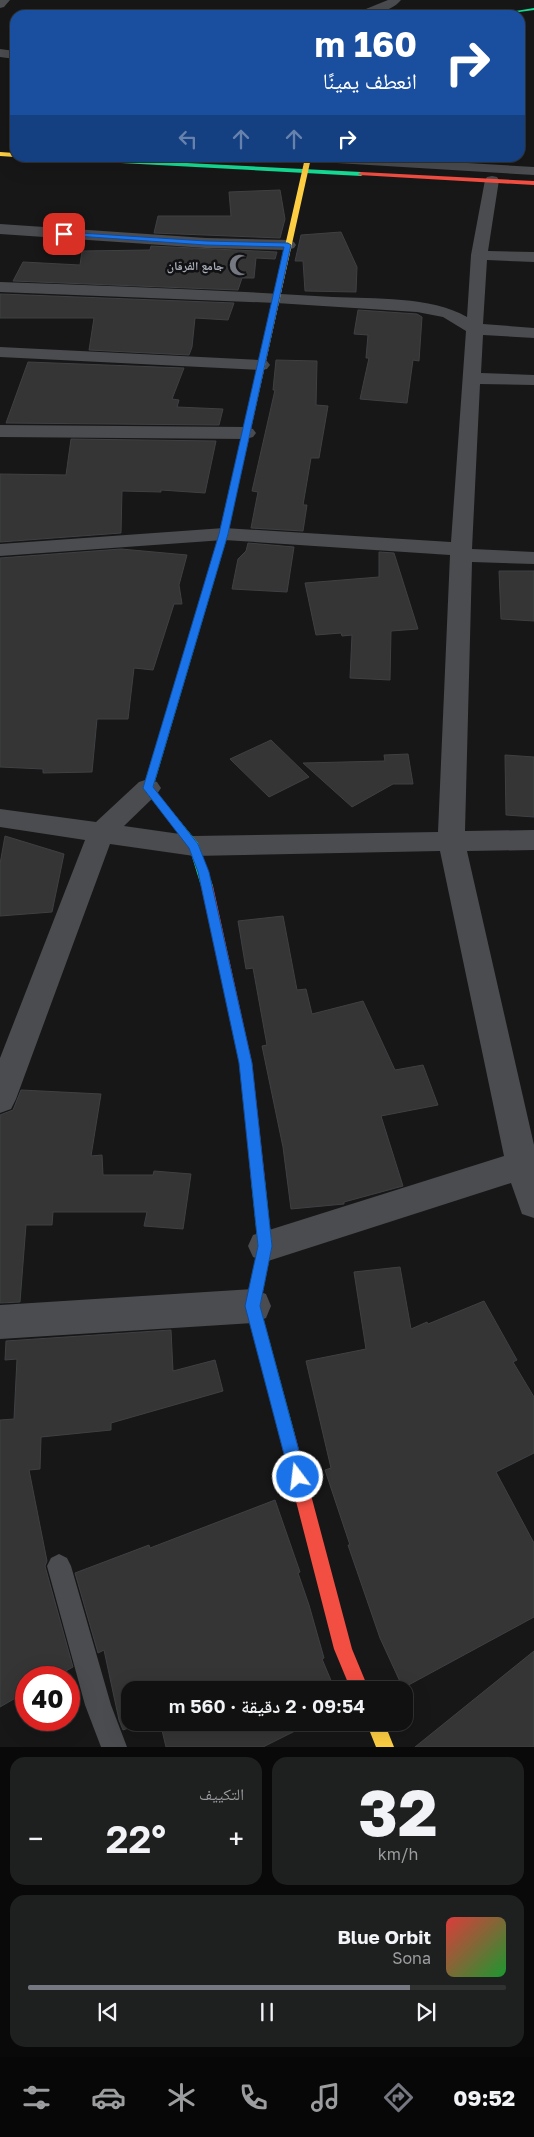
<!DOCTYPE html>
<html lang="ar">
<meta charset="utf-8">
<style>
:root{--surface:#111;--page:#1e1f1f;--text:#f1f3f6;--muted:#9c9d9f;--line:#303131;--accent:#757880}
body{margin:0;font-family:"Golos Text","Noto Naskh Arabic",sans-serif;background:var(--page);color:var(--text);direction:rtl;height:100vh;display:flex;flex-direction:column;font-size:19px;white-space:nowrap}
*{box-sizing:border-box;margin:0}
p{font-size:16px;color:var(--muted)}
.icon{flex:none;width:28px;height:28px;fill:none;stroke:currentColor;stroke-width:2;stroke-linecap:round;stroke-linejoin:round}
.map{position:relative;height:1747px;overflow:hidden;direction:ltr}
.drawer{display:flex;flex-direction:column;gap:10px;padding:10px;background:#090909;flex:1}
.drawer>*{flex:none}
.banner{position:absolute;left:10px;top:10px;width:515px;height:152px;border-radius:15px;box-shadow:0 5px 20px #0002,0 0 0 1px var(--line);direction:rtl;background:#1a4fa0;color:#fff;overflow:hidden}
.speed{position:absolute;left:15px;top:1666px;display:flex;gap:10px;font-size:25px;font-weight:700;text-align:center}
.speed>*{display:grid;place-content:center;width:65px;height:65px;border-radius:50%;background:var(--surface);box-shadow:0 5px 20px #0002,0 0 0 1px var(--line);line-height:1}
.speed .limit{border:8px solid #d22;background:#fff;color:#111}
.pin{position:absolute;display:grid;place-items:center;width:42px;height:42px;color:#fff;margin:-21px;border-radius:10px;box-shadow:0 2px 8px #0006}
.me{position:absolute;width:55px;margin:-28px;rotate:345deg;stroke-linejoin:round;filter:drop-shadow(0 0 4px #0008)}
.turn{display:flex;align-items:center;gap:18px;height:105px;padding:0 25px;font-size:22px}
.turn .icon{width:65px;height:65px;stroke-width:2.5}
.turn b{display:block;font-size:35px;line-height:42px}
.lanes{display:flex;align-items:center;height:48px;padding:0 25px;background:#0003;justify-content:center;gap:25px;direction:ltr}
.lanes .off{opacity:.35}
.big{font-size:38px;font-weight:600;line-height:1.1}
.drawer .tile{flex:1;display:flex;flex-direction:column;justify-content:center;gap:8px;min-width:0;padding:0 18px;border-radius:15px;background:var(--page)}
.drawer .dial{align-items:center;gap:0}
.dial b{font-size:65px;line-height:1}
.song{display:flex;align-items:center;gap:15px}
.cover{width:60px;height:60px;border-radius:8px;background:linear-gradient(135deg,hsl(0 70% 55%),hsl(130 70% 35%))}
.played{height:5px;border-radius:2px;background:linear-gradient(90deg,var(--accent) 80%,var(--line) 80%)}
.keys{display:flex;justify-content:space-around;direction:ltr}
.heat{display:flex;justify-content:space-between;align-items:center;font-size:28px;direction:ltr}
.drawer .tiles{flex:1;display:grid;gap:10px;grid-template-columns:1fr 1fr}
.tile:last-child{grid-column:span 2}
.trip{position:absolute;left:121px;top:1681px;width:292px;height:50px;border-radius:15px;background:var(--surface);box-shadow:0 5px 20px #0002,0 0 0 1px var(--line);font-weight:600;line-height:50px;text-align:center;direction:rtl}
.tabs{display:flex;height:80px;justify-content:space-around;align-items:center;background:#070707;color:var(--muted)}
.tabs .icon{width:35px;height:35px}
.tabs .selected{color:var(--accent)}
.tabs b{font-size:22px;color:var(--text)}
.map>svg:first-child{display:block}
</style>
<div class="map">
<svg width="534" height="1747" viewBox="0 0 534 1747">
<rect width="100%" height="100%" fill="#171717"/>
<path fill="#353536" stroke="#3f4043" d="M280,190L285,219L280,238L154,233L158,216H231L229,192Z
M341,232L357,267L356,292L305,291L303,261H295L301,235Z
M151,246L277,252L275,259L256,258L254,278H242L238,290L13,281L23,262L80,265L82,251L150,250Z
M0,294L234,303L228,320L195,318L192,347L189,355L89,350L94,318H0Z
M358,310L417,314L422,317L419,361L413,360L407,403L360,399L369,358H366L368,335L354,334Z
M276,360L317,361L316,405L328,406L319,458H311L303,505H307L303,531L251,528L258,492L252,491L275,390H273Z
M28,362L184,368L172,399L179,400L177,407L223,409L219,425L6,423Z
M71,439L216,441L205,493L161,490V492L122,491L121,533L0,542V474L66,475Z
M248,543L294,547L287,592L232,589L238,559L246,551Z
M121,549L187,555L179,585L182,604H174L153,670L134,668L128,719H97L92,772L43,773V769L0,767V558Z
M379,552L394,553L418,629L391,631L390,680L350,678L352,635L342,636L341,633L316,635L305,583L379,577Z
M499,571H534V621L501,619Z
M271,740L309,777L269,797L230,759Z
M408,754L413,784H393L352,807L303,763L385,761L384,755Z
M505,755L534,757V817L506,815Z
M5,836L64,854L52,912L0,916V864Z
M283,916L297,990L306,989L312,1014L363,1001L395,1070L423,1065L438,1105L381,1116L403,1186L344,1202V1204L291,1209L283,1147L262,1046L267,1045L253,968L246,969L238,921Z
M21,1090L101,1094L91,1156L102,1155L103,1175H153L154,1171L191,1174L183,1229L144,1226L147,1212H53L52,1225H26L20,1302L0,1303V1115L13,1110Z
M400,1267L411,1329L427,1322L428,1324L484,1301L517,1360L513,1362L534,1397V1453L496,1472L534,1543V1617L403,1688L380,1638L348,1545H350L325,1470L331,1468L306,1361L366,1349L354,1272Z
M171,1330L173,1371L215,1360L223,1391L111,1423V1430L41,1437L40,1469L29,1470L47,1561L45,1566L73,1667L53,1678H26V1692L0,1707V1420L14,1419L17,1359L5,1360L6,1341Z
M275,1500L300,1572L298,1573L309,1605L324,1658L322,1659L335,1690H130V1722H145L123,1730L119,1720L104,1650L98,1653L75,1573L149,1545L150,1548Z
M534,1651V1747H415Z
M160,1722H313L263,1747H166Z"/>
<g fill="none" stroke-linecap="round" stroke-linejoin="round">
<path fill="#4b4c50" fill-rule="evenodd" d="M59,1554L67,1558L71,1566L111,1705L127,1747H101L85,1705L47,1566L51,1558Z"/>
<path fill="#4b4c50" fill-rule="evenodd" d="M0,0H10L4,7L0,8Z
M388,0H401C390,13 370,15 354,15L356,13Z
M0,49L15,51V59L0,57Z
M313,158H382L534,167V175L320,162L315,161Z
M492,176L497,177L499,180L488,251L534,252V262L487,260L483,324L534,328V338L483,335L481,373L534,375V385L480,384L472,549L534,552V564L472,562L465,831L534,830V850L467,851L534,1145V1218L522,1214L511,1183L265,1262L253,1257L248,1246L253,1235L504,1156L440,851L194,856L110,844L16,1099L11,1109L0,1113V1058L85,840L0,827V809L96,822L139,782L148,779L157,782L161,788L157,794L124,826L194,836L438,832L450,555L224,540L0,556V544L224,528L451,542L466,331L443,317L417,312L276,303L0,292V282C111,286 222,290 333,297C374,299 431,296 467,317L471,255L485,180L487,177Z
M0,224L206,238L288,240L294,242L296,245L294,248L288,250L206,248L0,234Z
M0,347L261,360L267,361L270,365L267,369L261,370L0,357Z
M0,425L246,427L253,429L256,433L253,437L246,439L0,437Z
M253,1289L266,1294L271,1306L266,1318L253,1323L0,1339V1305Z"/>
<path fill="#16e098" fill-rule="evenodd" d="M534,8V10L496,15L498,14Z
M62,158H88L361,172L364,174L361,176L65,160Z
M232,481H235L239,483L228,534L153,788L198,843L213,886L211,889H203L201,886L189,847L143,788L220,534Z
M258,1174L263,1176L265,1180L272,1246L260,1306L295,1435L292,1440L287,1443L282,1440L279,1435L246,1306L258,1246L251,1180L253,1176Z"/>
<path fill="#ffcf43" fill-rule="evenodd" d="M0,152L15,153V157L0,156Z
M305,158H311L239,483L235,485L231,483Z
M366,1722H384L394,1747H376Z"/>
<path fill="#f24e42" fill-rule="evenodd" d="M361,172L534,181V185L359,175L358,174Z
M207,882L211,883L213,886L252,1063L265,1180L263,1184L258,1186L253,1184L251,1180L240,1063L201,886L203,883Z
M287,1427L292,1430L295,1435L352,1649L369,1690H351L334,1649L279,1435L282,1430Z"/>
</g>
<path fill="#1a73e8" stroke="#114b97" d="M64,232L206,241L288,243L291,245L228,534L153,787L198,844L209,872L252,1063L272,1246L260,1306L306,1477L303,1483L298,1485L292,1483L290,1477L245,1306L258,1246L239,1063L198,872L189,848L143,788L219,534L284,247L206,245L62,235L61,234Z"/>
<defs>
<g id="mosque-bare" transform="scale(1.725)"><path d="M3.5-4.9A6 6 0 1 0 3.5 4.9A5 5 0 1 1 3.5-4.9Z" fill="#757880" stroke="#111113" stroke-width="2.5" paint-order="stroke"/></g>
</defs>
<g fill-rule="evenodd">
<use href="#mosque-bare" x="240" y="265"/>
</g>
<g text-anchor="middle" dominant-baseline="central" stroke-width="5" stroke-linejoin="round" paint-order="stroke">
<g font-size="12" font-weight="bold" fill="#a8adb8" stroke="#111113" text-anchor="end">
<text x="224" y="265">جامع الفرقان</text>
</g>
</g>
</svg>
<div class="speed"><div class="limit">40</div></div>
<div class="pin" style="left:64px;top:234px;background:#d93025"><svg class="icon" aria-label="arrive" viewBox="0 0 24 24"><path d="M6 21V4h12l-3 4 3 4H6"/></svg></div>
<svg class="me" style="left:298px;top:1477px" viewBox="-20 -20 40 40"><circle r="17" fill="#1a73e8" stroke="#fff" stroke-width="3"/><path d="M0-11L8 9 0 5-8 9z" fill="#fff"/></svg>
<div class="trip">09:54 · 2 دقيقة · 560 m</div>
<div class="banner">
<div class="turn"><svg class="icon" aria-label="right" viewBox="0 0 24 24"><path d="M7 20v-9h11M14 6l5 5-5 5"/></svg><div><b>160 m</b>انعطف يمينًا</div></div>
<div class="lanes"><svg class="icon off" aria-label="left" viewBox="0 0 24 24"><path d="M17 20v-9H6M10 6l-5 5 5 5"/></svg><svg class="icon off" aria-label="ahead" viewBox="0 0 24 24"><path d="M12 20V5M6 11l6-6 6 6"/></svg><svg class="icon off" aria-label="ahead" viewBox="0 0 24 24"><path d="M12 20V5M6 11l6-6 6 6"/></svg><svg class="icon" aria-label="right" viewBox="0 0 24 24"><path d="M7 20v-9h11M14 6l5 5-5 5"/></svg></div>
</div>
</div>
<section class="drawer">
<div class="tiles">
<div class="tile dial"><b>32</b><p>km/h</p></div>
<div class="tile"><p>التكييف</p>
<div class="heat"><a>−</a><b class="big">22°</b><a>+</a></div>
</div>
<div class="tile">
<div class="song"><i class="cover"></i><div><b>Blue Orbit</b><p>Sona</p></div></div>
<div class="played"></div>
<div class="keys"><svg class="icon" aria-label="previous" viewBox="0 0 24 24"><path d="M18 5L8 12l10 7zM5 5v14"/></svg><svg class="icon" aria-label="pause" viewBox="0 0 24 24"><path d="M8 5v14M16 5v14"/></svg><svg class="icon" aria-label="next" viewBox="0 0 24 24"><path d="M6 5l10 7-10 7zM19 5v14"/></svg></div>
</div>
</div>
</section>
<nav class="tabs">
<b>09:52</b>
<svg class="icon selected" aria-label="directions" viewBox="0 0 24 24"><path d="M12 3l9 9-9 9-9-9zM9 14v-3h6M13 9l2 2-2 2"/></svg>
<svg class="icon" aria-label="music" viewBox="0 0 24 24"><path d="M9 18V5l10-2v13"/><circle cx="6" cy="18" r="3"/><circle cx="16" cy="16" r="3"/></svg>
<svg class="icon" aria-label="phone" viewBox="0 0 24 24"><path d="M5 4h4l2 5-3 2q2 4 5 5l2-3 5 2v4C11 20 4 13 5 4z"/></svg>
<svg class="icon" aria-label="climate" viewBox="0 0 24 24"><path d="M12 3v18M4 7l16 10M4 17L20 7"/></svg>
<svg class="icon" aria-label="car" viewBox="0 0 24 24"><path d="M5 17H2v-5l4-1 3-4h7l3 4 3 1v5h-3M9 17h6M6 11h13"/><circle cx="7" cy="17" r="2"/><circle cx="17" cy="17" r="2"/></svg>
<svg class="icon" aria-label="filters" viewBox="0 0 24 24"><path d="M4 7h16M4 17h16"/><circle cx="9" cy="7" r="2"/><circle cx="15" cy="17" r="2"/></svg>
</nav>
